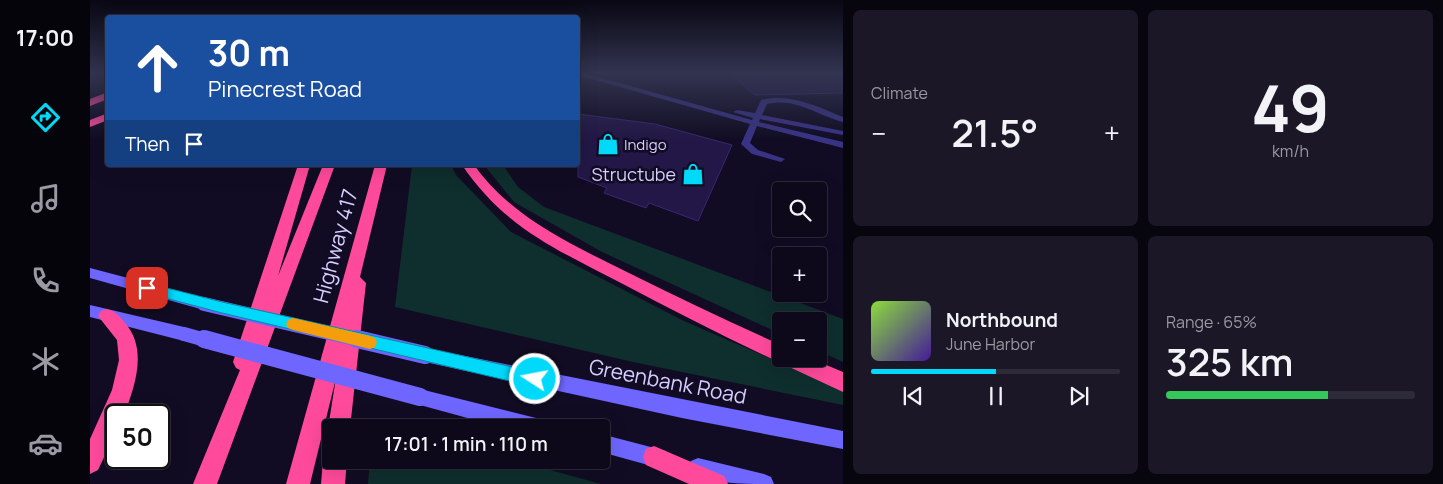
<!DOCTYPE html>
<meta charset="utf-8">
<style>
:root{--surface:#0d091a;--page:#1b1727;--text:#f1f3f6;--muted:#9a9aa2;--line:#2d2a39;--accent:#00d9fa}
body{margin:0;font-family:Manrope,sans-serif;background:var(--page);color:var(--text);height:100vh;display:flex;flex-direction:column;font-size:19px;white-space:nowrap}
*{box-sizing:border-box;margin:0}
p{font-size:16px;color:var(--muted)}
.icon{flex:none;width:28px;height:28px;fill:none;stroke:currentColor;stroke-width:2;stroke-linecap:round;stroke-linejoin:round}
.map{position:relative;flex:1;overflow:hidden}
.drawer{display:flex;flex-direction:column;gap:10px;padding:10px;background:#07050e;width:600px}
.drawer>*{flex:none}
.guide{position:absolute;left:15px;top:15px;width:475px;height:152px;border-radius:5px;box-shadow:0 5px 20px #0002,0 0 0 1px var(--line);background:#1a4fa0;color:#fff;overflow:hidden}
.controls{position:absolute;left:682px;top:182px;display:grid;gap:10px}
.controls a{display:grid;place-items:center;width:55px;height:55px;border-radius:5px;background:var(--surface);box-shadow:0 5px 20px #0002,0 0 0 1px var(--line);font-size:25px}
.speed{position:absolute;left:15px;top:404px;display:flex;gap:10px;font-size:25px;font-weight:700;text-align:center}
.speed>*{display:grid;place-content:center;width:65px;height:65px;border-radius:50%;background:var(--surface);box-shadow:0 5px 20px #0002,0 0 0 1px var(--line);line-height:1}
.speed .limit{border:2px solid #111;border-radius:8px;background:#fff;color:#111}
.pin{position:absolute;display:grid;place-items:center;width:42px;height:42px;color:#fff;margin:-21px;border-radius:10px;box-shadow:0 2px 8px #0006}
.me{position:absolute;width:55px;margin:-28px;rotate:281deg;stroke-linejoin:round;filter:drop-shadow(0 0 4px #0008)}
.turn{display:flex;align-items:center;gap:18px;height:105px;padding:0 20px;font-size:22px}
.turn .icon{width:65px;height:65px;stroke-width:2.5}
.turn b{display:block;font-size:35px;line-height:42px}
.then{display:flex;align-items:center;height:48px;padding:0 20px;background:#0003;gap:10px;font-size:19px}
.big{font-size:38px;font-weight:600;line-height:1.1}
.drawer .tile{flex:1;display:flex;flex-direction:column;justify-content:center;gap:8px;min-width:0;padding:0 18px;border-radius:8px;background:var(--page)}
.drawer .dial{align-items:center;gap:0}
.dial b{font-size:65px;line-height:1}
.song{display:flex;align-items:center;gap:15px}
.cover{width:60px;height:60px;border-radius:8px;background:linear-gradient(135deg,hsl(90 70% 55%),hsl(260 70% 35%))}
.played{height:5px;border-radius:2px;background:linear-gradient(90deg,var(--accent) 50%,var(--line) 50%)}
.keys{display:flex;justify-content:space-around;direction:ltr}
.heat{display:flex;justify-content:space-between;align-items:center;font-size:28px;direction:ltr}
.charge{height:8px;border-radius:4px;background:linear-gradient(90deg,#34c759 65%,var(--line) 0)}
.drawer .tiles{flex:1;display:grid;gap:10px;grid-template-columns:repeat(2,1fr)}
.trip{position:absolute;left:232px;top:419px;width:288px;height:50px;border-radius:5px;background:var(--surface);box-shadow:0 5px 20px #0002,0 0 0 1px var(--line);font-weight:600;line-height:50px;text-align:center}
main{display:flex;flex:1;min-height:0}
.dock{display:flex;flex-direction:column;width:90px;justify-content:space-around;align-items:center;background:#05040a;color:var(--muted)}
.dock .icon{width:35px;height:35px}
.dock .current{color:var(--accent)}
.dock b{font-size:22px;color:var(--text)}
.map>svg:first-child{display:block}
</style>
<main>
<nav class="dock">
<b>17:00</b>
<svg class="icon current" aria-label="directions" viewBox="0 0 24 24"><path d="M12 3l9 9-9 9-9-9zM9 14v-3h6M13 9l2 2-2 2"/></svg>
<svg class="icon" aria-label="music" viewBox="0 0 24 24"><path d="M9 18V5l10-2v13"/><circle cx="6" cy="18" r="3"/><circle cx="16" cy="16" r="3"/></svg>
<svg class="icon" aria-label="phone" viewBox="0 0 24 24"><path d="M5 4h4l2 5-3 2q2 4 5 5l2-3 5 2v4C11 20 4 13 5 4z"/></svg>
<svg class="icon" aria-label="climate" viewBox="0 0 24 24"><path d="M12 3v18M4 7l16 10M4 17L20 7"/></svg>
<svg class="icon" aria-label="car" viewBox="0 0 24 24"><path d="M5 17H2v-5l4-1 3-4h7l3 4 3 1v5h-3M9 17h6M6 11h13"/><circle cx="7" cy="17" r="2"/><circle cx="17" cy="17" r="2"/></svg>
</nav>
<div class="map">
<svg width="753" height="484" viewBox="0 0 753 484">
<rect width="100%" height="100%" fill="#110c23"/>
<path fill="#0f2e2e" d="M322,165H361L366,175L421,232L594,321L753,390V405L543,362L305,307Z
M394,165H413L428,187L454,207L753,319V362L729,351V321H691V334L512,252L424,202Z
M280,460H424L511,484H278Z"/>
<path fill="#221746" stroke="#392774" d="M639,73H753V93L665,95Z
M488,114L565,124L642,145L608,221L559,203L556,208L514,193L517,188L488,177Z"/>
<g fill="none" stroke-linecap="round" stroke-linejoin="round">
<path fill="#393386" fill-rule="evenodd" d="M488,73H494L662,120L663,118L643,112L647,110L665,113L671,100C701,93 726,106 753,117V122C727,115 705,97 677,104L672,115L753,131V135L670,119L669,122L753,142V148L667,126L660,143L668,150L695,159L691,162L662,154L651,144L660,124L488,75Z"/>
<path fill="#6e66ff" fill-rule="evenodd" d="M0,268L114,298L119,300L121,304L119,308L114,310L0,278Z
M0,305L94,327L99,329L102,334L99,339L94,341L0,317Z
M335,348L753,431V449L592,418L335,362L329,360L327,355L329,350Z
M330,389L450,419L456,422L459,428H414L330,405L324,403L321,397L324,391Z
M511,434L576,451L579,458L576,465L569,468L511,452Z
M608,458L674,474L681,477L684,484C656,484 628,484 601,475L598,468L601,461Z"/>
<path fill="#ff4a9b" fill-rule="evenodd" d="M18,92V99L0,106V99Z
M18,113V120L0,127V120Z
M208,165H220L188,276L233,165H245L127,484H103L150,370L146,368L143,362Z
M285,165H297L270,277L276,283L260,428H241V436L238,428L246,378L220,484H196Z
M372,165H384C423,219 481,244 539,273C589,298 640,322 691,345V359H722L753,372V392L695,365L694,362L684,360C633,336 582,310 531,283C466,249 415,228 372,165Z
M17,309C25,311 30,316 35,323C58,349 45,386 34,415H26V432L8,470L0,474V439L22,390L29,360L27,340L8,316L11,311Z
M564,446L634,476L638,484H599L556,465L553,457L556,449Z
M241,450V460H257L255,484H231L233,460L237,452Z"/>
<path stroke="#6e66ff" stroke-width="14" d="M114,304L273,341
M94,334L119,341"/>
<path stroke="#6e66ff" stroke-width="18" d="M114,339L330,397
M267,339L335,355"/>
</g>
<linearGradient id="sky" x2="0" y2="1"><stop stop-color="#090713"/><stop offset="0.52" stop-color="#323450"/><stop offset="1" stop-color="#323450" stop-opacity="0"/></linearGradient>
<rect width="753" height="140" fill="url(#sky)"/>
<path fill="#00d9fa" stroke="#008da2" d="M57,283L132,302L445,372L450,374L453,379L450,384L445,387L132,313L53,292L51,288Z"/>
<path fill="#f59e0b" d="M203,318L280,336L285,338L287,342L285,347L280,349L203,330L198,328L196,324L198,320Z"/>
<defs>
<g id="shop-bare" transform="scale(1.725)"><path d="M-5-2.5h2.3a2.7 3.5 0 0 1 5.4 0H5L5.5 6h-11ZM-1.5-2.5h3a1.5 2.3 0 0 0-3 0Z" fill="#00d9fa" stroke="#110c23" stroke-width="2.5" paint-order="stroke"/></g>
</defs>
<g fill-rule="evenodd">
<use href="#shop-bare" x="518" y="144"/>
<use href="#shop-bare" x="603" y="174"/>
</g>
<g text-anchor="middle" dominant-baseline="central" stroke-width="5" stroke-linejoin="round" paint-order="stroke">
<g font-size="15" fill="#d6cfff" stroke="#110c23" text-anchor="start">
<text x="534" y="144">Indigo</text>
</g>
<g font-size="18" fill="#d6cfff" stroke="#110c23" text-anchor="end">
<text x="586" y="174">Structube</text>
</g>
<g font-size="21" fill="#d6cfff" stroke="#110c23">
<text transform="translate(245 246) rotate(-75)">Highway 417</text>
<text transform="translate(578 381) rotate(11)">Greenbank Road</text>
</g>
</g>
</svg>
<div class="controls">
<a><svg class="icon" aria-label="search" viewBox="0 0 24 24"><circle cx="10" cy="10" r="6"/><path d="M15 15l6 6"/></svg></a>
<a>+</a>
<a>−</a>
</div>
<div class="speed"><div class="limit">50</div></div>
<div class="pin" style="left:57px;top:288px;background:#d93025"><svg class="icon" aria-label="arrive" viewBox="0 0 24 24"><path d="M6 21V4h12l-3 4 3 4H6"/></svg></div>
<svg class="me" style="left:445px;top:379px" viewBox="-20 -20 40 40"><circle r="17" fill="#00d9fa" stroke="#fff" stroke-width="3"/><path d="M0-11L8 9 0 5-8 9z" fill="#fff"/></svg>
<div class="trip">17:01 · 1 min · 110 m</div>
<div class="guide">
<div class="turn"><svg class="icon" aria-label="ahead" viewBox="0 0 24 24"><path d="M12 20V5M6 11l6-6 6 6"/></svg><div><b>30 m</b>Pinecrest Road</div></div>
<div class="then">Then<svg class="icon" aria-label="arrive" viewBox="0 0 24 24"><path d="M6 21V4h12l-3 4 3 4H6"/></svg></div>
</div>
</div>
<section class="drawer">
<div class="tiles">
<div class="tile"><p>Climate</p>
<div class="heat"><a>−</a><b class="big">21.5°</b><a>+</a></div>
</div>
<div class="tile dial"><b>49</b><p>km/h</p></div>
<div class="tile">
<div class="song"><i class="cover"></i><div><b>Northbound</b><p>June Harbor</p></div></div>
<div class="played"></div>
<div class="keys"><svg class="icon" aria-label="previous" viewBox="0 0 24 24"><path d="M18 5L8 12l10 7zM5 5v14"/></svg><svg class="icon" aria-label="pause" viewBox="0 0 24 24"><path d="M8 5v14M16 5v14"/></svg><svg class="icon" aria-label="next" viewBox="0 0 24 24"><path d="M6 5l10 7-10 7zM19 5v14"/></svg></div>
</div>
<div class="tile"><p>Range · 65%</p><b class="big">325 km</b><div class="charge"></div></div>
</div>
</section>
</main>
